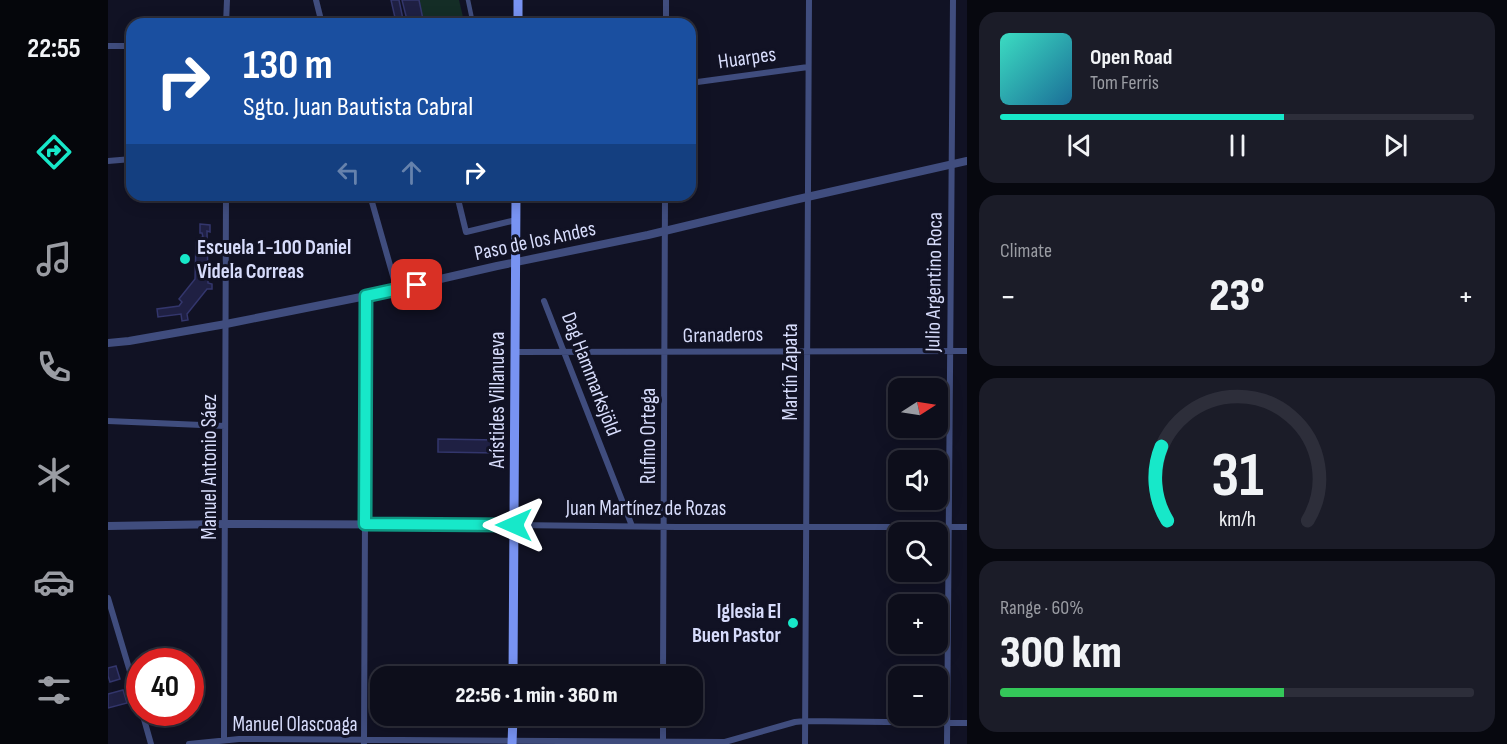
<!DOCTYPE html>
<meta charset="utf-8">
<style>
:root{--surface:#0d0e1b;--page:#1b1c28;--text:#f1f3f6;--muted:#9a9ca3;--line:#2d2e3a;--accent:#17e8c9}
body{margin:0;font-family:"Sofia Sans Condensed",sans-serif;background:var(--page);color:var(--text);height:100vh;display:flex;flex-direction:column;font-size:22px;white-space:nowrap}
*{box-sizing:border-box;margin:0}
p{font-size:20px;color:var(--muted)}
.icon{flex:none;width:33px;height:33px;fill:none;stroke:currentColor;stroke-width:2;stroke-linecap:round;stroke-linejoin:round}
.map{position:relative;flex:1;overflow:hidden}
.side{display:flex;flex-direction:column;gap:12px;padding:12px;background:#07080f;width:540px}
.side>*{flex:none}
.hud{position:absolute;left:18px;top:18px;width:570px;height:183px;border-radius:18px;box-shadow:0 3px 15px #0003,0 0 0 2px var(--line);background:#1a4fa0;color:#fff;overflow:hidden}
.needle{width:39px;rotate:78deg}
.fabs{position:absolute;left:780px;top:378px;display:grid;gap:12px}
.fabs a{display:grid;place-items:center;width:60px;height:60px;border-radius:12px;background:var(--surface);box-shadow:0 3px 15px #0003,0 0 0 2px var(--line);font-size:30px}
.speed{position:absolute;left:18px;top:648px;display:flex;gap:12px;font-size:30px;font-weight:700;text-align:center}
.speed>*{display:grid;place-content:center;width:78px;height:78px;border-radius:50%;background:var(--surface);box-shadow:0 3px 15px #0003,0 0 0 2px var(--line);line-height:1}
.speed .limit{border:9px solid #d22;background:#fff;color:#111}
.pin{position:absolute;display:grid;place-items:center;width:51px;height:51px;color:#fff;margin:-26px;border-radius:12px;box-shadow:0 3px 9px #0006}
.me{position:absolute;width:66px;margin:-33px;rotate:270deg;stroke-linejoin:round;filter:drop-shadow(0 0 4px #0008)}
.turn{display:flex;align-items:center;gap:21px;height:126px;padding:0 18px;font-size:27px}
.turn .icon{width:78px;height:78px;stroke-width:2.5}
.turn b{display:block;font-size:42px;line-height:51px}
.lanes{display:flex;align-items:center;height:57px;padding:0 18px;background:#0003;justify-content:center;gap:30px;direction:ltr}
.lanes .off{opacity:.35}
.big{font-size:45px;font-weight:800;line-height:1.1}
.side .tile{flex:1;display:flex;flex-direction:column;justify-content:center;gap:9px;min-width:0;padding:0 21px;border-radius:18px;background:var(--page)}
.side .dial{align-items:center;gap:0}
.dial svg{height:156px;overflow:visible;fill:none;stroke:var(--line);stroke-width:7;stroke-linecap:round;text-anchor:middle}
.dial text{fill:var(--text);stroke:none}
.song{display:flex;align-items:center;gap:18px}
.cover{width:72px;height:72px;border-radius:9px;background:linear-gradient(135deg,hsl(170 70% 55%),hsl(200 70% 35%))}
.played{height:6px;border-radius:3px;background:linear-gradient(90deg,var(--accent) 60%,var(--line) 60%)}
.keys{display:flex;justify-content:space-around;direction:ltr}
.heat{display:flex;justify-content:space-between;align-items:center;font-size:33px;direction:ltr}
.charge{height:9px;border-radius:4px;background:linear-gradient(90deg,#34c759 60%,var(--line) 0)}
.trip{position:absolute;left:262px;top:666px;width:333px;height:60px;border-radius:18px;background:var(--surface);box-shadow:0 3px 15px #0003,0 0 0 2px var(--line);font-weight:800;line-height:60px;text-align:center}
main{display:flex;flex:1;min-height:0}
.tab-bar{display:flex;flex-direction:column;width:108px;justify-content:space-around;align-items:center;background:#05060b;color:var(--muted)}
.tab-bar .icon{width:42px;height:42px}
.tab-bar .active{color:var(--accent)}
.tab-bar b{font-size:27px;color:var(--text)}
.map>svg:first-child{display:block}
</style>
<main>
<nav class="tab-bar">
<b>22:55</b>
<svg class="icon active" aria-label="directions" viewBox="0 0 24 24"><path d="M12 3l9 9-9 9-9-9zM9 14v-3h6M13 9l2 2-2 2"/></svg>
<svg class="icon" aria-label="music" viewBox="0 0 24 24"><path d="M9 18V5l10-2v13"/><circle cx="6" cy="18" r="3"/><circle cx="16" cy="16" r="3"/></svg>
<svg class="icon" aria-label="phone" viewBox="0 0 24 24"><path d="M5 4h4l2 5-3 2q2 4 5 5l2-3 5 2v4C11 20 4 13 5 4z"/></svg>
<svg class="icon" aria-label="climate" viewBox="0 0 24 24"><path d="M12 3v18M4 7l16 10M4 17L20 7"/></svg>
<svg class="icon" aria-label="car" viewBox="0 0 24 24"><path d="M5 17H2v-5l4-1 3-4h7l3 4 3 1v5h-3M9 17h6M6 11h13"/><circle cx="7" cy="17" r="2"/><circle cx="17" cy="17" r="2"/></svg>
<svg class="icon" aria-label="filters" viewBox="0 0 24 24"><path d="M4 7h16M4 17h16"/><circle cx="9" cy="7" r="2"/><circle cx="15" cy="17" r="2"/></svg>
</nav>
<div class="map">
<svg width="859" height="744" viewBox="0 0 859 744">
<rect width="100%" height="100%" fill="#111224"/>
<path fill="#142d26" d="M311,0H351L355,17L323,24H316Z"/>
<path fill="#1f2043" stroke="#33366c" stroke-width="1.5" d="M283,0H291L296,24H290V22H288Z
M294,0H311L316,24H300Z
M355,17L357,24H323Z
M92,224L102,225V232L99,231L100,283L104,284V289H99L79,314L80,320L74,321L73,314L50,317L49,309L71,306L74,302L71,299L87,279L88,242L91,241V238L95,237L94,233H92Z
M330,439L389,440V453L330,452Z
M8,666L12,679L2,682L0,676V668Z
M15,690L19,703L0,708V694Z"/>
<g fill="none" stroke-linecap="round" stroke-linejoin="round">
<path stroke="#404d7e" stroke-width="4.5" d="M360,0L365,24"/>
<path stroke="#404d7e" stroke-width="6" d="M208,0L214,24
M118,24L119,0
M558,24V0
M0,46H24
M582,83L700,67
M0,161L24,159
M262,195L289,290
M349,195L358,232L408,220
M436,301L524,526
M407,352L859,351
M0,421L117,426
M406,525L569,527H859
M0,598L32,705
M555,676L557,195
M34,712L43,744
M116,740L118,195
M256,743L258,296
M81,744L131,739L617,742L687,722L697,721L859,723
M555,744V716
M697,744L701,0
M839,744C840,496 844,248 845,0"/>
<path stroke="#404d7e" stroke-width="8" d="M0,343L21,341L118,324L258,296L389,266L540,235L686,200L859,161
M0,526L117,524L406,525"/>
<path stroke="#7893f2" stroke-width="9" d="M410,24V0
M405,676L408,195
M404,744L405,716"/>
</g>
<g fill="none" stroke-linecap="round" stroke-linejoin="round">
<g stroke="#0f9783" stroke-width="15">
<path id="route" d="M309,285L258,296L257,524L406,525"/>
</g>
<use href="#route" stroke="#17e8c9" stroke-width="10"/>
</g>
<g fill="#17e8c9" stroke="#111224" stroke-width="2">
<circle cx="77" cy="259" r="6"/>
<circle cx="685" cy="623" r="6"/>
</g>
<g text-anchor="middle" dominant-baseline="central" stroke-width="6" stroke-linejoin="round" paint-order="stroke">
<g font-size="21" fill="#d7dcfb" stroke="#111224">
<text transform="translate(639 58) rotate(-8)">Huarpes</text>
<text transform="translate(427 241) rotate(-12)">Paso de los Andes</text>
<text transform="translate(826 282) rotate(-89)">Julio Argentino Roca</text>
<text transform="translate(615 335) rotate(-1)">Granaderos</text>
<text transform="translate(682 372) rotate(-90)">Martín Zapata</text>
<text transform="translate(483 374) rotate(69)">Dag Hammarksjöld</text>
<text transform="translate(389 400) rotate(-90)">Arístides Villanueva</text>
<text transform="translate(540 436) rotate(-90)">Rufino Ortega</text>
<text transform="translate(101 467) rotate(-90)">Manuel Antonio Sáez</text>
<text x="538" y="508">Juan Martínez de Rozas</text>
<text x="187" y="724">Manuel Olascoaga</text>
</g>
<g font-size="21" font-weight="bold" fill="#d7dcfb" stroke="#111224" text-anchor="start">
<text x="89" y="247">Escuela 1-100 Daniel<tspan x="89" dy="24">Videla Correas</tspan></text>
<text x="673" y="611" text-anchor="end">Iglesia El<tspan x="673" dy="24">Buen Pastor</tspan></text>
</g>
</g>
</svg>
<div class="fabs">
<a><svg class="needle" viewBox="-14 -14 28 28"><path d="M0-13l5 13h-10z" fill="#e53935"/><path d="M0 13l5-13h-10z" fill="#9a9ca3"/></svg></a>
<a><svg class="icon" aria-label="sound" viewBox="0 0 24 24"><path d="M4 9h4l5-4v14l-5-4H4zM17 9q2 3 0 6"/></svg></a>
<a><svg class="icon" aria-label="search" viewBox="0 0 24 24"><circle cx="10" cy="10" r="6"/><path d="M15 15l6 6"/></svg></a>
<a>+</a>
<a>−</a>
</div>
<div class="speed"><div class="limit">40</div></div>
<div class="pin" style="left:309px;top:285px;background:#d93025"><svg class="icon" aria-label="arrive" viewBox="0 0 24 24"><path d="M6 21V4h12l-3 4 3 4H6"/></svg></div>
<svg class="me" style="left:406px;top:525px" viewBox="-20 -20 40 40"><path d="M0-17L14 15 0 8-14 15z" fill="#17e8c9" stroke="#fff" stroke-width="4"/></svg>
<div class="trip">22:56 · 1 min · 360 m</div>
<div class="hud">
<div class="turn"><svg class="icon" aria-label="right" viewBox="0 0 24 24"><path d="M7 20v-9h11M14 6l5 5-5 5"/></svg><div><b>130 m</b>Sgto. Juan Bautista Cabral</div></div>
<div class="lanes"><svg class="icon off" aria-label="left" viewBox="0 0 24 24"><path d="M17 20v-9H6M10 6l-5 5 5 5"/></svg><svg class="icon off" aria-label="ahead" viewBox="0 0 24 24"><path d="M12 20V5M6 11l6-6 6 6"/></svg><svg class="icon" aria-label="right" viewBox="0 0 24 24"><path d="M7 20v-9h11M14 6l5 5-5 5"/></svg></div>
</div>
</div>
<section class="side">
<div class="tile">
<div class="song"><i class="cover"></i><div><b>Open Road</b><p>Tom Ferris</p></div></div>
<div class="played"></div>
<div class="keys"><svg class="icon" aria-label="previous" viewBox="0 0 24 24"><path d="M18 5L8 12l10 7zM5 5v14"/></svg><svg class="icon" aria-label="pause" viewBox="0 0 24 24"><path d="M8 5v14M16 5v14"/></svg><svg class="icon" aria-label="next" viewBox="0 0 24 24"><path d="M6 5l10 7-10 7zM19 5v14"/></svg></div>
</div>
<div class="tile"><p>Climate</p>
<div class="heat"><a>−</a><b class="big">23°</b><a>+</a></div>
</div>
<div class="tile dial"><svg viewBox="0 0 100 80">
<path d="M14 69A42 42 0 1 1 86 69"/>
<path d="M14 69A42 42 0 0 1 11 31" stroke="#17e8c9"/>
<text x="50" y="56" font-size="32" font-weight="700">31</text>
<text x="50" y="72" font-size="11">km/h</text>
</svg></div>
<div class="tile"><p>Range · 60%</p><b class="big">300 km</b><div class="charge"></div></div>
</section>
</main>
